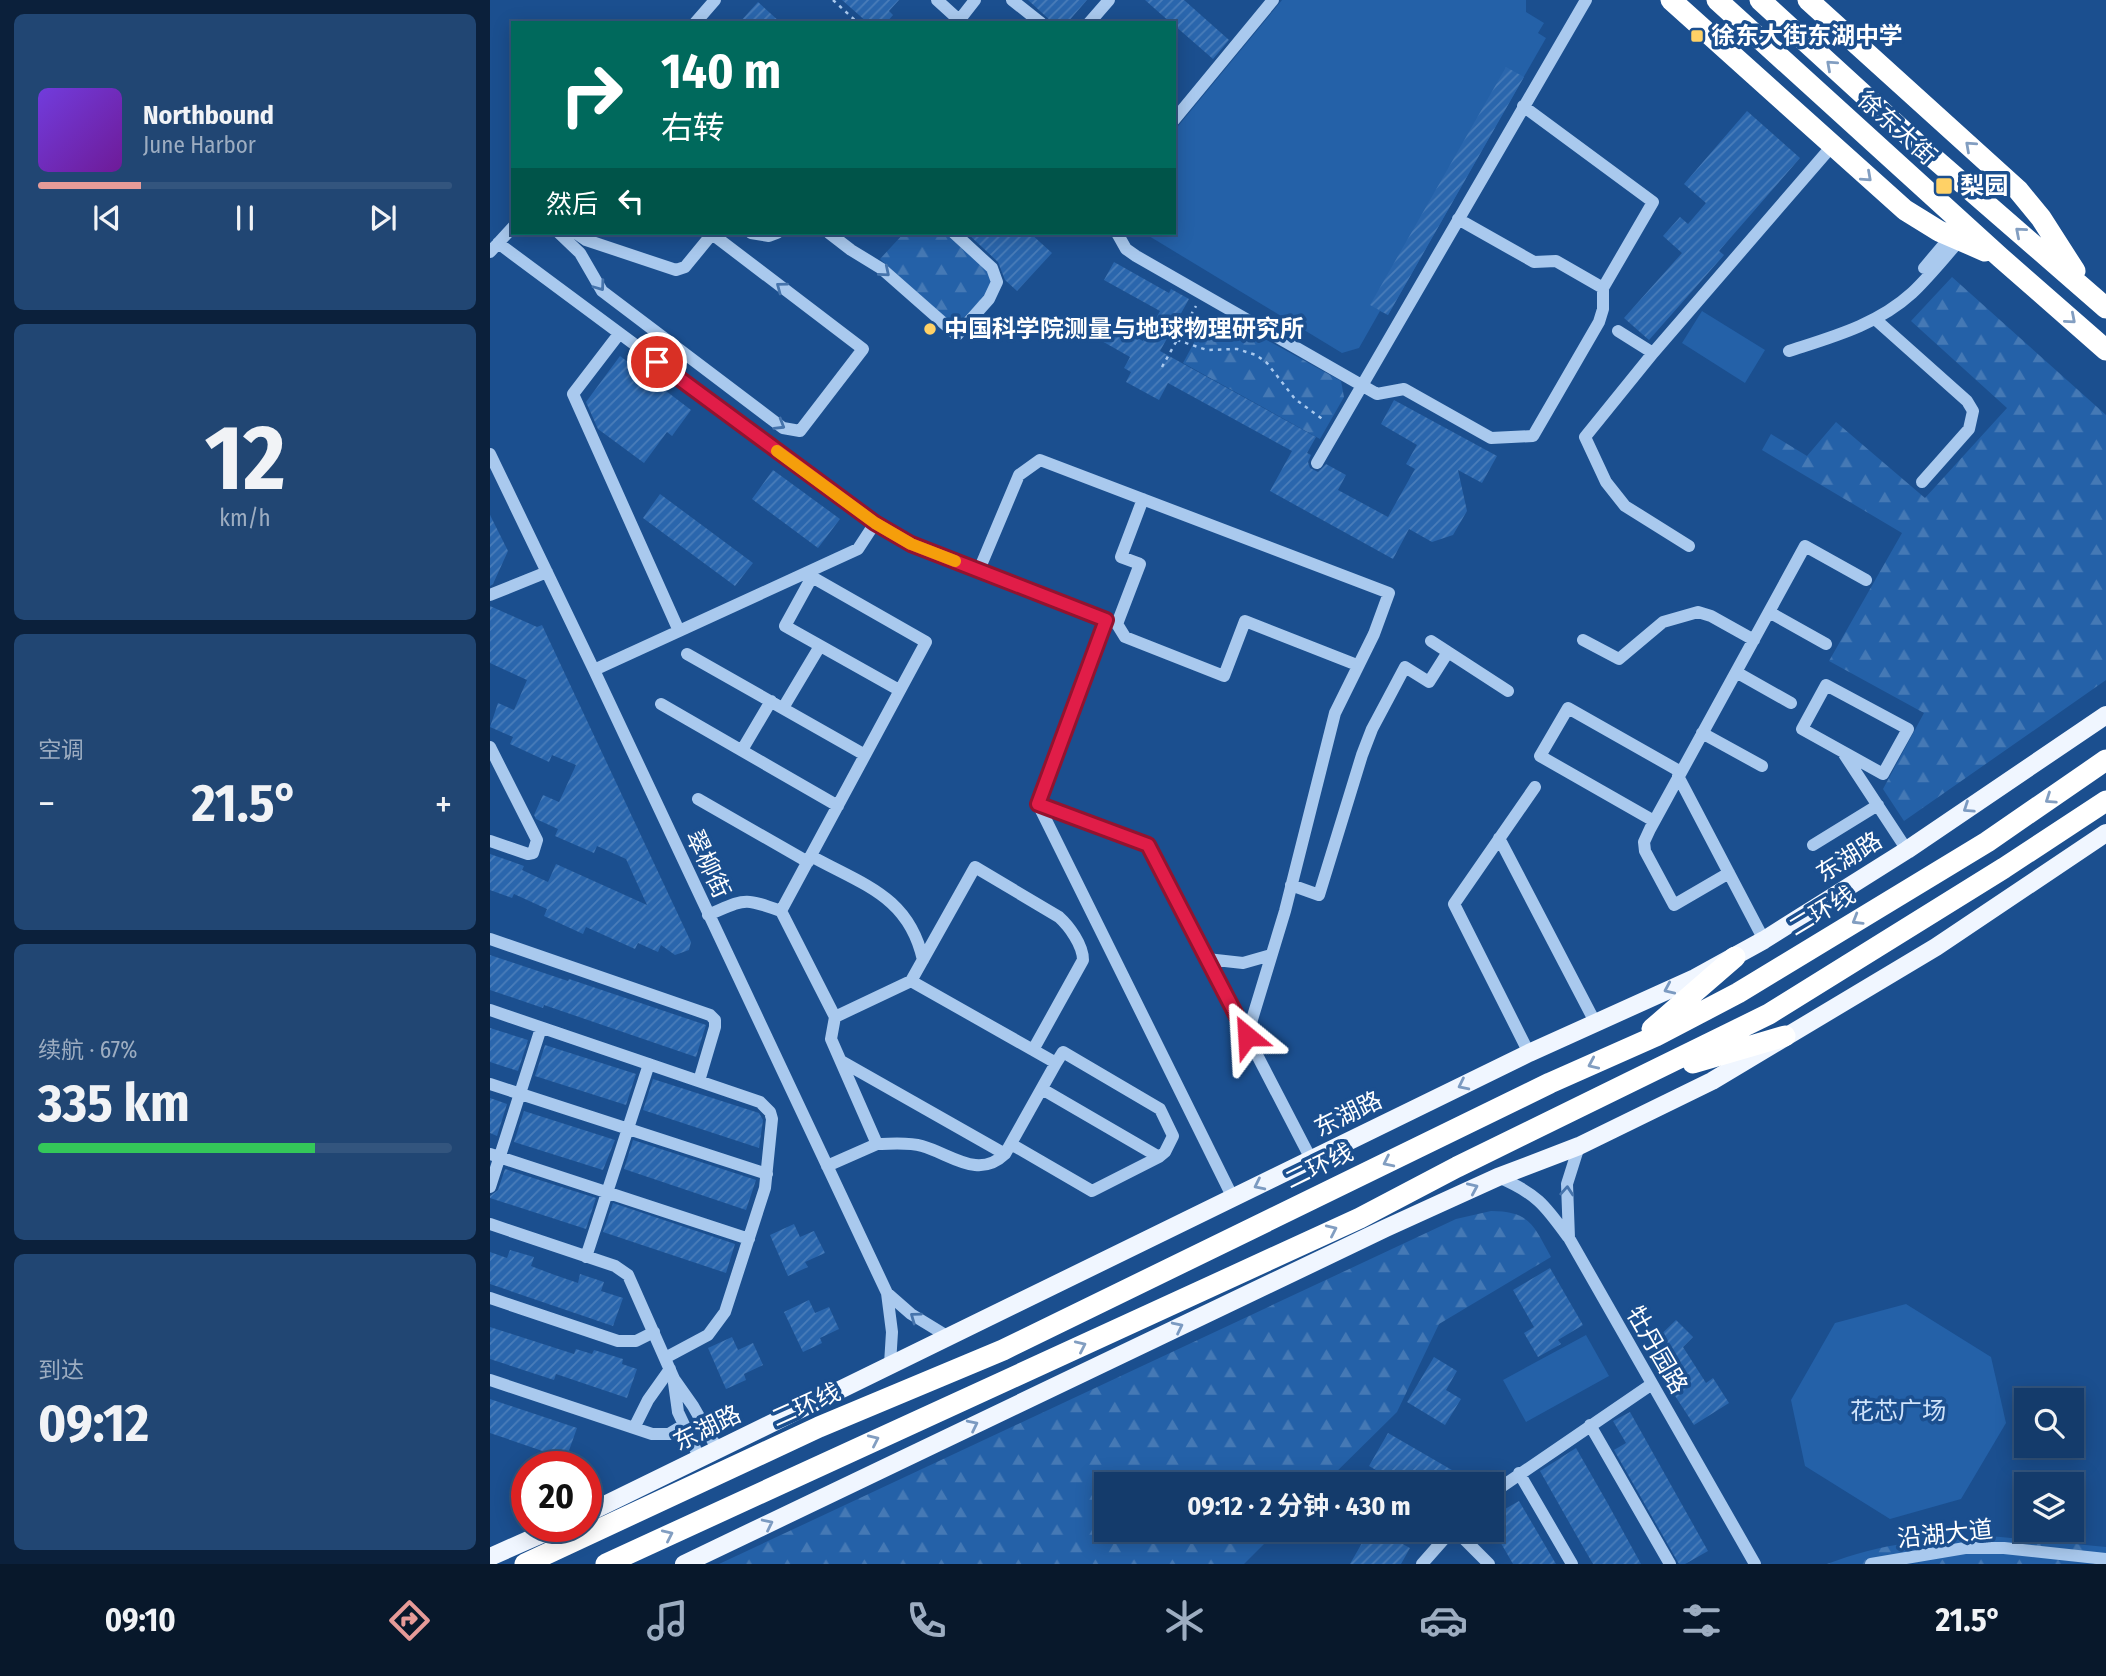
<!DOCTYPE html>
<html lang="zh">
<meta charset="utf-8">
<style>
:root{--surface:#143b6b;--page:#214673;--text:#f1f3f6;--muted:#9dadc1;--line:#33557e;--accent:#e69b98}
body{margin:0;font-family:"Fira Sans Condensed","Noto Sans SC",sans-serif;background:var(--page);color:var(--text);height:100vh;display:flex;flex-direction:column;font-size:26px;white-space:nowrap}
*{box-sizing:border-box;margin:0}
p{font-size:23px;color:var(--muted)}
.icon{flex:none;width:38px;height:38px;fill:none;stroke:currentColor;stroke-width:2;stroke-linecap:round;stroke-linejoin:round}
.map{position:relative;flex:1;overflow:hidden}
.drawer{display:flex;flex-direction:column;gap:14px;padding:14px;background:#0b203b;width:490px}
.drawer>*{flex:none}
.top-card{position:absolute;left:21px;top:21px;width:665px;height:214px;border-radius:0px;box-shadow:0 4px 18px #0003,0 0 0 2px var(--line);background:#00695c;color:#fff;overflow:hidden}
.controls{position:absolute;left:1524px;top:1388px;display:grid;gap:14px}
.controls a{display:grid;place-items:center;width:70px;height:70px;border-radius:0px;background:var(--surface);box-shadow:0 4px 18px #0003,0 0 0 2px var(--line);font-size:35px}
.speed{position:absolute;left:21px;top:1451px;display:flex;gap:14px;font-size:35px;font-weight:700;text-align:center}
.speed>*{display:grid;place-content:center;width:91px;height:91px;border-radius:50%;background:var(--surface);box-shadow:0 4px 18px #0003,0 0 0 2px var(--line);line-height:1}
.speed .limit{border:10px solid #d22;background:#fff;color:#111}
.pin{position:absolute;display:grid;place-items:center;width:60px;height:60px;color:#fff;margin:-30px;border:4px solid #fff;border-radius:50%;box-shadow:0 2px 7px #0007}
.me{position:absolute;width:77px;margin:-38px;rotate:333deg;stroke-linejoin:round;filter:drop-shadow(0 0 5px #0008)}
.turn{display:flex;align-items:center;gap:24px;height:147px;padding:0 35px;font-size:32px}
.turn .icon{width:91px;height:91px;stroke-width:2.5}
.turn b{display:block;font-size:49px;line-height:60px}
.then{display:flex;align-items:center;height:66px;padding:0 35px;background:#0003;gap:14px;font-size:26px}
.big{font-size:52px;font-weight:700;line-height:1.1}
.drawer .widget{flex:1;display:flex;flex-direction:column;justify-content:center;gap:10px;min-width:0;padding:0 24px;border-radius:10px;background:var(--page)}
.drawer .dial{align-items:center;gap:0}
.dial b{font-size:91px;line-height:1}
.song{display:flex;align-items:center;gap:21px}
.cover{width:84px;height:84px;border-radius:10px;background:linear-gradient(135deg,hsl(260 70% 55%),hsl(280 70% 35%))}
.played{height:7px;border-radius:4px;background:linear-gradient(90deg,var(--accent) 25%,var(--line) 25%)}
.keys{display:flex;justify-content:space-around;direction:ltr}
.heat{display:flex;justify-content:space-between;align-items:center;font-size:38px;direction:ltr}
.charge{height:10px;border-radius:5px;background:linear-gradient(90deg,#34c759 67%,var(--line) 0)}
.trip{position:absolute;left:604px;top:1472px;width:410px;height:70px;border-radius:0px;background:var(--surface);box-shadow:0 4px 18px #0003,0 0 0 2px var(--line);font-weight:700;line-height:70px;text-align:center}
.dock{display:flex;height:112px;justify-content:space-around;align-items:center;background:#08182b;color:var(--muted)}
.dock .icon{width:49px;height:49px}
.dock .active{color:var(--accent)}
.dock b{font-size:32px;color:var(--text)}
main{display:flex;flex:1;min-height:0}
.map>svg:first-child{display:block}
</style>
<main>
<section class="drawer">
<div class="widget">
<div class="song"><i class="cover"></i><div><b>Northbound</b><p>June Harbor</p></div></div>
<div class="played"></div>
<div class="keys"><svg class="icon" aria-label="previous" viewBox="0 0 24 24"><path d="M18 5L8 12l10 7zM5 5v14"/></svg><svg class="icon" aria-label="pause" viewBox="0 0 24 24"><path d="M8 5v14M16 5v14"/></svg><svg class="icon" aria-label="next" viewBox="0 0 24 24"><path d="M6 5l10 7-10 7zM19 5v14"/></svg></div>
</div>
<div class="widget dial"><b>12</b><p>km/h</p></div>
<div class="widget"><p>空调</p>
<div class="heat"><a>−</a><b class="big">21.5°</b><a>+</a></div>
</div>
<div class="widget"><p>续航 · 67%</p><b class="big">335 km</b><div class="charge"></div></div>
<div class="widget"><p>到达</p><b class="big">09:12</b></div>
</section>
<div class="map">
<svg width="1616" height="1564" viewBox="0 0 1616 1564">
<defs>
<pattern id="forest-firs" width="22" height="20" patternUnits="userSpaceOnUse" patternTransform="scale(1.75)"><rect width="22" height="20" fill="#2461a8"/><path d="M5 1l3.5 6h-7zM16 11l3.5 6h-7z" fill="#4579b5"/></pattern>
<pattern id="building-hatch" width="6" height="6" patternUnits="userSpaceOnUse" patternTransform="scale(1.75)"><rect width="6" height="6" fill="#2a66ad"/><path d="M-1 1l2-2M0 6l6-6M5 7l2-2" fill="none" stroke="#4a7db9"/></pattern>
</defs>
<rect width="100%" height="100%" fill="#1b4f8f"/>
<path fill="url(#forest-firs)" d="M414,233H457L498,270L501,282L495,295L466,327L390,259Z
M1462,277L1616,415V680L1414,821L1393,789L1434,713L1339,661L1412,533L1272,450L1281,434L1317,456L1346,422L1435,498L1517,408L1421,321Z
M730,322L752,334L755,328L851,381L854,397L830,439L693,363L714,324Z
M1001,1211C1040,1211 1044,1226 1061,1257L949,1324L907,1412L834,1484H616V1530H788L754,1564H229L966,1219Z
M1500,1536L1616,1547V1564H1337C1390,1544 1444,1537 1500,1536Z"/>
<path fill="#2461a8" d="M792,0H1036V12L1054,23L1048,33L1056,38L898,315L890,311L869,348L852,353L654,233H684V131Z
M1212,311L1275,350L1255,383L1192,343Z
M1416,1304L1501,1357L1516,1423L1471,1499L1400,1519L1315,1466L1301,1400L1345,1323Z
M1096,1335L1119,1376L1036,1422L1013,1380Z"/>
<path fill="url(#building-hatch)" d="M352,0H409L399,11L403,15L396,23H378Z
M538,0H597L577,23H563Z
M655,0H694L739,40L723,59L684,25V23H681Z
M268,2L291,23H249Z
M1016,67L1034,77L898,315L880,305Z
M1257,111L1310,158L1229,251L1234,255L1159,340L1134,318L1192,253L1173,236L1190,217L1198,224L1216,203L1194,184Z
M477,233H540L562,253L527,291L515,280L508,262Z
M624,262L679,293L681,289L699,299L670,351L826,437L817,453L821,455L818,462L820,468L828,472L836,464L856,475L848,490L898,517L925,469L916,464L927,445L891,424L904,400L1007,456L992,483L968,470L977,511L963,535L942,542L919,529L903,559L780,491L802,451L678,383L669,400L636,382L641,372L634,368L640,357L596,332L605,315L653,341L670,311L614,280Z
M130,356L201,410L182,436L177,432L154,463L108,429L96,402Z
M283,470L350,519L328,548L262,499Z
M170,494L263,563L245,586L153,518Z
M0,515L18,551L3,584L0,586Z
M0,606L47,627L52,625L201,942L199,950L185,955L171,945L168,952L148,943L145,949L96,927L93,934L54,916L57,909L24,894L22,898L0,890V854L34,866L32,870L58,882L66,864L157,905L136,859L107,846L104,853L65,836L68,829L46,819L44,815L53,795L69,802L86,765L62,755L59,762L20,744L23,737L0,727L8,703L24,710L37,680L0,663Z
M0,955L78,981L79,979L216,1025L206,1057L54,1005L53,1008L0,990Z
M0,1028L38,1040L28,1071L0,1062Z
M55,1045L146,1074L136,1105L45,1076Z
M163,1079L269,1113L273,1120L269,1148L153,1110Z
M0,1098L17,1104L7,1136L0,1133Z
M34,1111L125,1140L113,1170L24,1142Z
M143,1140L266,1180L256,1210L134,1169Z
M15,1169L106,1198L96,1229L0,1198V1196L8,1190Z
M123,1203L245,1244L236,1273L113,1232Z
M304,1224L310,1237L324,1231L335,1253L315,1262L318,1267L298,1276L280,1235Z
M20,1250L44,1257L41,1266L62,1274L88,1283L90,1274L114,1282L111,1291L133,1298L123,1326L0,1284V1252L17,1258Z
M1060,1268L1093,1325L1068,1340L1071,1344L1048,1357L1034,1333L1044,1327L1023,1290Z
M319,1300L325,1313L339,1307L349,1329L330,1338L332,1343L313,1352L294,1312Z
M1186,1320L1203,1337L1193,1347L1216,1383L1223,1378L1239,1403L1204,1425L1180,1388L1189,1383L1156,1349Z
M0,1327L84,1354L86,1349L102,1354L104,1350L133,1359L132,1364L147,1369L137,1398L66,1374L64,1380L0,1359Z
M242,1337L248,1350L263,1343L273,1365L254,1374L256,1380L236,1389L218,1348Z
M944,1357L967,1371L956,1390L971,1399L955,1425L917,1402Z
M0,1399L87,1428L76,1459L0,1433Z
M1140,1412L1218,1551L1195,1564H1189L1124,1450L1136,1443L1123,1421Z
M898,1433L986,1484H910L879,1466Z
M1086,1448L1118,1504L1151,1564H1103L1088,1538L1050,1471Z
M1029,1501L1066,1564H1023L1001,1526V1517Z
M848,1530H887L920,1548L911,1564H860L872,1543Z"/>
<g fill="none" stroke-linecap="round" stroke-linejoin="round">
<path stroke="#a9c9ee" stroke-width="2.5" stroke-dasharray="3.5 5" stroke-linecap="butt" d="M343,0L368,23
M687,340L717,350L747,349L766,355L777,363L805,399L835,421
M672,367L706,306"/>
<path stroke="#a9c9ee" stroke-width="12" d="M447,0L469,20
M522,0L551,23
M205,23L225,0
M467,23L485,0
M599,23L619,0
M1033,106L1163,202L1113,288
M684,120L783,0
M69,233L90,253L112,291L293,428L310,431L373,349L222,234L195,267L186,270L96,240L86,233
M261,233L279,236L287,233
M339,233L361,250L392,269L467,335L499,299L507,282L502,268L464,233
M627,233L636,249L646,256L887,394L914,389L1001,438L1043,436L1109,322L1113,309V288L1066,261L1044,262L968,219
M8,243L385,523L421,544L627,624L650,564L631,557L653,499
M0,252L23,227
M1434,268L1461,236
M1385,319L1477,401L1483,411L1479,429L1432,482
M1128,331L1163,353L1342,146
M129,334L83,394L189,631
M1299,351C1342,337 1387,325 1422,293C1439,277 1454,258 1470,240
M1163,353L1095,437L1116,482L1135,506L1199,546
M0,454L104,670L397,1293L402,1332L400,1364
M827,463L1096,0
M489,570L529,475L550,460L899,593L884,634L845,713L795,911L757,1036
M0,595L57,572
M1279,612L1336,644
M616,620L548,804L743,1198
M627,624L635,637L734,676L755,621L867,665
M1093,640L1129,659L1173,622L1208,612L1221,616L1264,640
M941,641L1018,691
M197,654L375,755
M104,670L368,549L385,523
M1246,672L1301,703
M1336,685L1418,729L1393,774L1312,729Z
M171,704L348,806
M293,708L330,646
M1212,733L1272,766
M0,747L47,840L43,853L38,854L0,841
M252,750L281,701
M1354,754L1417,850
M1188,776L1274,940
M208,799L318,862
M548,804L658,845L821,1159
M1164,821L1050,756L1078,708L1191,772
M1009,838L1105,1022
M1323,845L1388,805
M321,856C373,885 419,896 433,960
M1239,873L1184,905L1155,851L1154,842L1160,829L1315,546L1376,580
M801,885L829,895L872,755L882,729L915,667L939,682L958,652
M291,911L436,642L322,577L295,626L409,690
M218,915C256,899 252,897 291,911L345,1017L341,1039L387,1144L337,1166
M0,939L220,1015L225,1020V1027L209,1081
M717,959L753,963L781,955
M421,981L485,867L569,917C579,926 593,945 593,960L543,1050
M0,1010L270,1102L280,1112L282,1119L275,1188L235,1312L218,1335L175,1358
M345,1017L421,981L566,1063L515,1154C488,1180 461,1154 432,1146C418,1142 402,1144 387,1144
M1039,1053L964,904L1045,787
M351,1061L515,1154
M0,1084L277,1174
M552,1089L669,1157
M521,1144L602,1191L669,1157L675,1152L683,1136L670,1109L573,1052L566,1063
M1089,1146L1077,1184L1079,1238L1265,1564
M0,1154L259,1239
M1008,1177C1046,1193 1055,1205 1078,1237
M0,1187L51,1028
M0,1224L125,1266L138,1275L184,1379L203,1406L228,1450
M96,1257L159,1064
M397,1293L421,1314L457,1336
M0,1298L128,1341H146L164,1332
M0,1380L162,1434H179L194,1425
M184,1383L188,1412L210,1459
M1100,1425L1180,1564
M144,1428L158,1400L180,1369
M1029,1473L1082,1564
M1001,1494L1162,1384
M965,1530L999,1564
M932,1564L962,1530
M1381,1564L1475,1548H1514L1616,1559"/>
<path stroke="#f0f6ff" stroke-width="18" d="M96,1514L1039,1053L1205,978L1274,940L1417,850L1616,715
M0,1557L70,1526
M194,1564L896,1228L1008,1177L1089,1146L1222,1081L1446,947L1616,833"/>
<path stroke="#fff" stroke-width="21" d="M1181,0L1415,210L1449,231L1495,251
M1227,0L1511,258L1616,350
M1270,0L1432,148L1616,308
M1318,0L1528,190L1551,218L1585,271
M1162,1029L1245,957
M1203,1063L1295,1036
M35,1564L329,1427L513,1350L1060,1083L1166,1036L1248,993L1497,842L1616,760
M116,1564L870,1218L967,1167L1279,1014L1514,868L1616,801"/>
</g>
<defs><path id="oneway-chevron" d="M-2-3.5L2.5 0L-2 3.5" fill="none" stroke-width="1.6" stroke-linecap="round" stroke-linejoin="round" transform="scale(1.75)"/></defs>
<g stroke="#829ec1">
<use href="#oneway-chevron" transform="translate(1341 65) rotate(-138)"/>
<use href="#oneway-chevron" transform="translate(1480 146) rotate(-138)"/>
<use href="#oneway-chevron" transform="translate(1377 177) rotate(42)"/>
<use href="#oneway-chevron" transform="translate(1530 232) rotate(-139)"/>
<use href="#oneway-chevron" transform="translate(1581 319) rotate(41)"/>
<use href="#oneway-chevron" transform="translate(1560 799) rotate(146)"/>
<use href="#oneway-chevron" transform="translate(1367 920) rotate(149)"/>
<use href="#oneway-chevron" transform="translate(1103 1064) rotate(156)"/>
<use href="#oneway-chevron" transform="translate(898 1162) rotate(154)"/>
<use href="#oneway-chevron" transform="translate(842 1230) rotate(-25)"/>
<use href="#oneway-chevron" transform="translate(591 1346) rotate(-25)"/>
<use href="#oneway-chevron" transform="translate(384 1440) rotate(-25)"/>
<use href="#oneway-chevron" transform="translate(178 1535) rotate(-25)"/>
</g>
<g stroke="#4674ac">
<use href="#oneway-chevron" transform="translate(395 272) rotate(40)"/>
<use href="#oneway-chevron" transform="translate(110 286) rotate(54)"/>
<use href="#oneway-chevron" transform="translate(291 287) rotate(-143)"/>
<use href="#oneway-chevron" transform="translate(290 425) rotate(31)"/>
<use href="#oneway-chevron" transform="translate(1077 1191) rotate(-86)"/>
<use href="#oneway-chevron" transform="translate(425 1317) rotate(-144)"/>
</g>
<g stroke="#7b9ac1">
<use href="#oneway-chevron" transform="translate(1478 808) rotate(146)"/>
<use href="#oneway-chevron" transform="translate(1179 989) rotate(156)"/>
<use href="#oneway-chevron" transform="translate(973 1085) rotate(154)"/>
<use href="#oneway-chevron" transform="translate(769 1185) rotate(154)"/>
<use href="#oneway-chevron" transform="translate(983 1188) rotate(-24)"/>
<use href="#oneway-chevron" transform="translate(688 1327) rotate(-26)"/>
<use href="#oneway-chevron" transform="translate(483 1425) rotate(-26)"/>
<use href="#oneway-chevron" transform="translate(278 1524) rotate(-26)"/>
</g>
<g fill="none" stroke-linecap="round" stroke-linejoin="round">
<g stroke="#92132f" stroke-width="18">
<path id="route" d="M167,362L385,523L421,544L616,620L548,804L658,845L757,1036"/>
</g>
<use href="#route" stroke="#e11d48" stroke-width="12"/>
<path stroke="#f59e0b" stroke-width="12" d="M287,451L385,523L421,544L465,561"/>
</g>
<g fill="#ffd166" stroke="#1b4f8f" stroke-width="2.5">
<rect x="1200" y="29" width="14" height="14" rx="3.5"/>
<rect x="1445" y="177" width="18" height="18" rx="3.5"/>
<circle cx="440" cy="329" r="7"/>
</g>
<g text-anchor="middle" dominant-baseline="central" stroke-width="7" stroke-linejoin="round" paint-order="stroke">
<g font-size="24" font-weight="bold" fill="#fff" stroke="#1b4f8f" text-anchor="start">
<text x="1221" y="36">徐东大街东湖中学</text>
<text x="1470" y="186">梨园</text>
<text x="454" y="329">中国科学院测量与地球物理研究所</text>
</g>
<g font-size="24" fill="#fff" stroke="#1b4f8f">
<text transform="translate(1407 128) rotate(42)">徐东大街</text>
<text transform="translate(1359 857) rotate(-32)">东湖路</text>
<text transform="translate(218 864) rotate(65)">翠柳街</text>
<text transform="translate(1332 911) rotate(-31)">二环线</text>
<text transform="translate(858 1114) rotate(-26)">东湖路</text>
<text transform="translate(829 1166) rotate(-26)">二环线</text>
<text transform="translate(1167 1350) rotate(60)">牡丹园路</text>
<text transform="translate(316 1405) rotate(-24)">二环线</text>
<text transform="translate(217 1428) rotate(-26)">东湖路</text>
<text transform="translate(1455 1534) rotate(-6)">沿湖大道</text>
</g>
<g font-size="24" fill="#cfe3fa" stroke="#1b4f8f">
<text x="1408" y="1411">花芯广场</text>
</g>
</g>
</svg>
<div class="controls">
<a><svg class="icon" aria-label="search" viewBox="0 0 24 24"><circle cx="10" cy="10" r="6"/><path d="M15 15l6 6"/></svg></a>
<a><svg class="icon" aria-label="layers" viewBox="0 0 24 24"><path d="M12 4l9 5-9 5-9-5zM3 14l9 5 9-5"/></svg></a>
</div>
<div class="speed"><div class="limit">20</div></div>
<div class="pin" style="left:167px;top:362px;background:#d93025"><svg class="icon" aria-label="arrive" viewBox="0 0 24 24"><path d="M6 21V4h12l-3 4 3 4H6"/></svg></div>
<svg class="me" style="left:757px;top:1036px" viewBox="-20 -20 40 40"><path d="M0-17L14 15 0 8-14 15z" fill="#e11d48" stroke="#fff" stroke-width="4"/></svg>
<div class="trip">09:12 · 2 分钟 · 430 m</div>
<div class="top-card">
<div class="turn"><svg class="icon" aria-label="right" viewBox="0 0 24 24"><path d="M7 20v-9h11M14 6l5 5-5 5"/></svg><div><b>140 m</b>右转</div></div>
<div class="then">然后<svg class="icon" aria-label="left" viewBox="0 0 24 24"><path d="M17 20v-9H6M10 6l-5 5 5 5"/></svg></div>
</div>
</div>
</main>
<nav class="dock">
<b>09:10</b>
<svg class="icon active" aria-label="directions" viewBox="0 0 24 24"><path d="M12 3l9 9-9 9-9-9zM9 14v-3h6M13 9l2 2-2 2"/></svg>
<svg class="icon" aria-label="music" viewBox="0 0 24 24"><path d="M9 18V5l10-2v13"/><circle cx="6" cy="18" r="3"/><circle cx="16" cy="16" r="3"/></svg>
<svg class="icon" aria-label="phone" viewBox="0 0 24 24"><path d="M5 4h4l2 5-3 2q2 4 5 5l2-3 5 2v4C11 20 4 13 5 4z"/></svg>
<svg class="icon" aria-label="climate" viewBox="0 0 24 24"><path d="M12 3v18M4 7l16 10M4 17L20 7"/></svg>
<svg class="icon" aria-label="car" viewBox="0 0 24 24"><path d="M5 17H2v-5l4-1 3-4h7l3 4 3 1v5h-3M9 17h6M6 11h13"/><circle cx="7" cy="17" r="2"/><circle cx="17" cy="17" r="2"/></svg>
<svg class="icon" aria-label="filters" viewBox="0 0 24 24"><path d="M4 7h16M4 17h16"/><circle cx="9" cy="7" r="2"/><circle cx="15" cy="17" r="2"/></svg>
<b>21.5°</b>
</nav>
